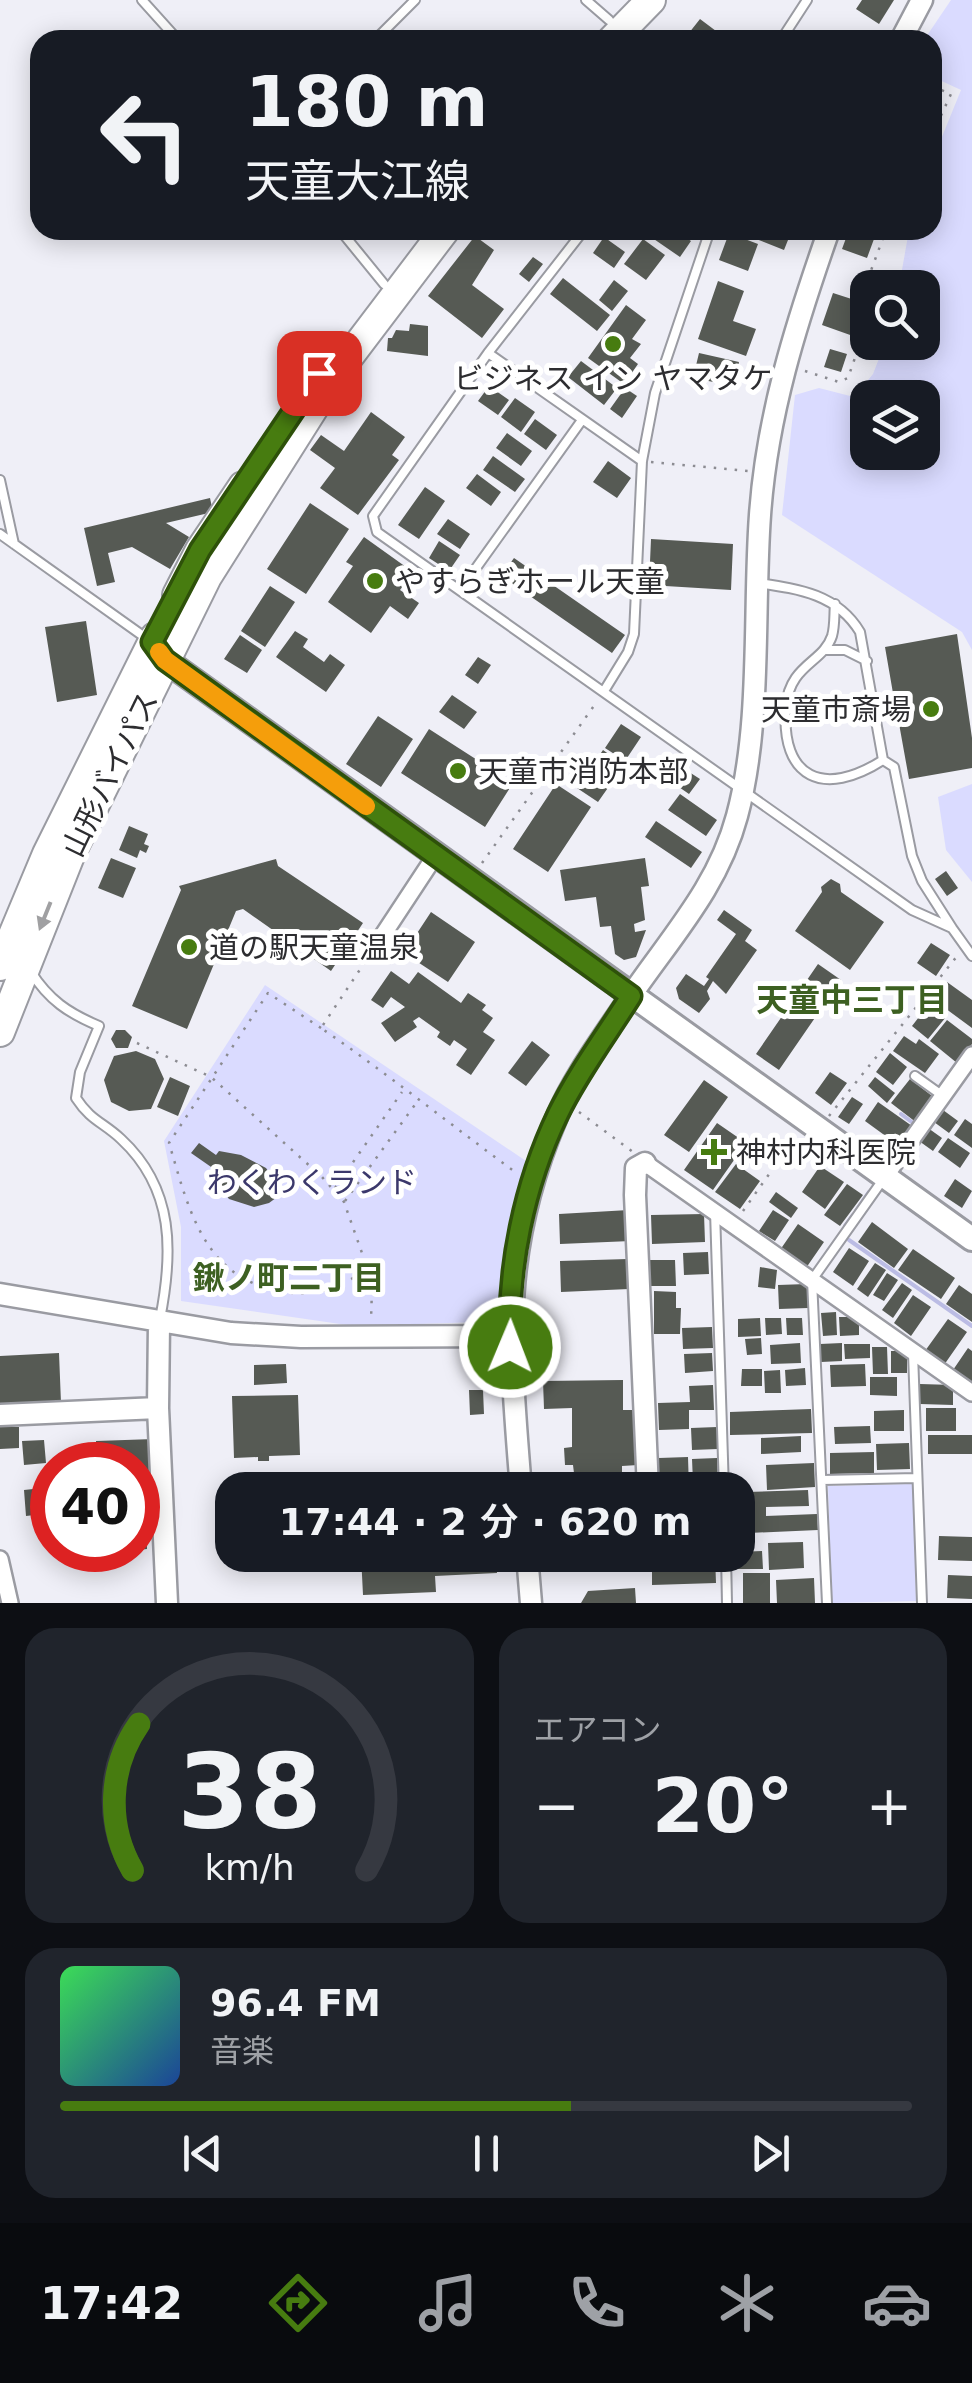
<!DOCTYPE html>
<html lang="ja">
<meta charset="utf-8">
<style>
:root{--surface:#171b24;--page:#20242c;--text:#f1f3f6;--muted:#9ea1a6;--line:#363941;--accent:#477c10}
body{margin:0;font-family:"DejaVu Sans","Noto Sans JP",sans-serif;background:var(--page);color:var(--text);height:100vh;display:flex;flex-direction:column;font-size:38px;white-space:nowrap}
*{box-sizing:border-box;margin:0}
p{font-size:32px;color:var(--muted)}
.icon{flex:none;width:55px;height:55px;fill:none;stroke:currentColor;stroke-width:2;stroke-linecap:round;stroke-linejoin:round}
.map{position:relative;height:1603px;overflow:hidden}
.details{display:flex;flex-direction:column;gap:25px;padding:25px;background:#0d0f14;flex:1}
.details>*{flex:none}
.top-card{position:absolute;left:30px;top:30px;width:912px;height:210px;border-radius:30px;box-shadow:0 5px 25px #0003;background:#171b24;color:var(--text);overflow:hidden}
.buttons{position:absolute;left:850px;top:270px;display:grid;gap:20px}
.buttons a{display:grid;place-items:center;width:90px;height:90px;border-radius:20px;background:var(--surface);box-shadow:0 5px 25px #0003;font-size:50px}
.speed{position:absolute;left:30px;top:1442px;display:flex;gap:20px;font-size:50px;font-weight:700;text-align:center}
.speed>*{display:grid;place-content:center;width:130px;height:130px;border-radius:50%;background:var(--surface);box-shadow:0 5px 25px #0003;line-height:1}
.speed .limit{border:15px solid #d22;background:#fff;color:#111}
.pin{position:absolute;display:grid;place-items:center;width:85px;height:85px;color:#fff;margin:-42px;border-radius:20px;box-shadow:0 5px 15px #0006}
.me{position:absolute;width:110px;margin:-55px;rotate:1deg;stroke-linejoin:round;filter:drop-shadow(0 0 8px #0008)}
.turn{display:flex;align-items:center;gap:35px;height:210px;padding:0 50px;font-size:45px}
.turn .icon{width:130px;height:130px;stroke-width:2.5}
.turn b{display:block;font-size:70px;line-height:85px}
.big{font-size:75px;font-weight:600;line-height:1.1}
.details .card{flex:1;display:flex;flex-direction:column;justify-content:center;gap:15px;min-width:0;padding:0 35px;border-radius:30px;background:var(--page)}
.details .dial{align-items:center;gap:0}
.dial svg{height:260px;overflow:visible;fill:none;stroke:var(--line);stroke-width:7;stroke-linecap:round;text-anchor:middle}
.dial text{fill:var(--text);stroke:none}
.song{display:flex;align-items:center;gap:30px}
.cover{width:120px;height:120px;border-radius:15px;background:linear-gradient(135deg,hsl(130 70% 55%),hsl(220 70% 35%))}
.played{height:10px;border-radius:5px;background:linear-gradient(90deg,var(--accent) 60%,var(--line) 60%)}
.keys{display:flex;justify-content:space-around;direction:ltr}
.heat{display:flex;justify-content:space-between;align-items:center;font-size:55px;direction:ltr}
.details .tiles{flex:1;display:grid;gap:25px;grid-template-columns:1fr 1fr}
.card:last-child{grid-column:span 2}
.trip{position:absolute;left:215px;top:1472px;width:540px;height:100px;border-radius:30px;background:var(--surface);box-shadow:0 5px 25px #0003;font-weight:600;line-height:100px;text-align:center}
.menu{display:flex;height:160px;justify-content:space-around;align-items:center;background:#090b0e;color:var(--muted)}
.menu .icon{width:70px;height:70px}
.menu .selected{color:var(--accent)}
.menu b{font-size:45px;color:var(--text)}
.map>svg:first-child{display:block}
</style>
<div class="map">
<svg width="972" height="1603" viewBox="0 0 972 1603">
<rect width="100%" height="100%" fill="#efeff7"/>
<path fill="#dadbff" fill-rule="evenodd" d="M951,0H972V650L962,632L782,515L795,395L819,388L854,397L873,374L885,343L922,342V288L899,287L909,230H932L933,159L961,90L933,77L932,40H924ZM868,398H922V452H868Z
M972,784V882L946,850L938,797Z
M265,985L526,1161L498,1309L480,1322L354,1326L181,1301V1227L164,1141Z
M913,1484L916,1601L832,1603L828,1486Z"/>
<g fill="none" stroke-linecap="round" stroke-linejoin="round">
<path stroke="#bbbce4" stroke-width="4" d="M901,1114L917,1126
M856,1211L869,1192
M845,1226L853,1215
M849,1240L972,1326"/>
</g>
<path fill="#565a54" d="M862,0H894L879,24L856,9Z
M700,19L728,40H687L685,38Z
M651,230H675L691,241L680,257L648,235Z
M753,230H792L784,250L751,237Z
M849,230L874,239L867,258L842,249Z
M729,233L758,244L748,271L719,260Z
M475,236L494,250L472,285L504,309L482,338L428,296Z
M604,237L625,252L614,268L593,253Z
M643,239L665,255L646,280L624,264Z
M533,257L543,264L529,282L519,274Z
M563,278L610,315L597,331L550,294Z
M614,280L628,291L612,311L599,300Z
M718,281L744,291L733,321L756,329L746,356L698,339Z
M833,293L864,303L853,336L822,325Z
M626,305L646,320L632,339L641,344L630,358L638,364L624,384L588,358Z
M410,324L428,326V356L387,351L388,338H392L396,330L409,331Z
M830,349L847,354L841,372L824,367Z
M699,353L739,362L734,386L693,378Z
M581,361L617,388L604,405L568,377Z
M489,386L509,400L498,415L478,401Z
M625,388L637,396L622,418L610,409Z
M515,398L535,412L521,432L501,417Z
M371,412L405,437L392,455L399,460L358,515L320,488L335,468L310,450L321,435L344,451Z
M535,419L557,435L546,450L524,434Z
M507,433L532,451L521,466L496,448Z
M493,456L525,479L515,492L483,470Z
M608,461L631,478L617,498L593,482Z
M477,474L501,492L491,506L466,488Z
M425,487L445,501L419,539L398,525Z
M210,498L213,512L166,523L189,537L170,569L132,547L108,553L115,582L97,586L84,528Z
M310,503L349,529L306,594L267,569Z
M448,519L470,534L460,549L437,534Z
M364,537L413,572L400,590L419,603L408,619L390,606L371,633L328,602L353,566L346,562Z
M651,539L733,544L731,590L649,585Z
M439,541L460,555L449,571L429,558Z
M514,558L625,635L612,653L501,576Z
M270,586L295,602L265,647L241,631Z
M86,621L97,695L57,702L45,627Z
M295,631L308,639L303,647L324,662L330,654L345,665L326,692L276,657Z
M957,634L972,738V768L909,779L898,718L866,724L863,705L894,699L885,647Z
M240,635L262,650L247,673L224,659Z
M478,657L491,665L478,684L465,675Z
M452,695L477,712L464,729L439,712Z
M378,716L413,739L381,787L346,764Z
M621,724L641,737L625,761L605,748Z
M429,729L513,783L485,827L401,773Z
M603,750L624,765L598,802L577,788Z
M686,770L700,779L689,794L676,785Z
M556,784L591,807L548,872L513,849Z
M680,794L717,820L706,836L668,810Z
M656,821L702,852L691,868L645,837Z
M129,826L148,834L144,844L149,846L146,853L140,850L137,858L119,850Z
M111,858L136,868L123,898L98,888Z
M645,858L649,886L641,887L645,920L634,924L635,932L646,930L636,957L624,960L615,954L611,926L600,927L596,897L565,901L560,870Z
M276,859L278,866L363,923L331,971L243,909L236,911L187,1029L132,1006L181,890L179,886Z
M946,871L958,888L947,896L935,879Z
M831,879L840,884L841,892L884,922L850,970L795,931L822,892L821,887Z
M724,910L752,930L745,941L757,950L726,994L713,981L707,991L710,999L699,1013L679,999L676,988L686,974L704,986L709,979L706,977L736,934L717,920Z
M431,912L475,942L448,982L404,953Z
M931,943L950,955L936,976L917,963Z
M818,964L841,980L779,1070L756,1054Z
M391,971L409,984L418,972L461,1003L468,993L486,1005L482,1010L493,1018L483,1032L495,1040L471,1075L456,1065L467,1049L454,1040L450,1046L437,1037L440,1032L419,1017L413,1021L417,1027L395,1042L381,1023L405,1007L391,997L383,1008L371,1000Z
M947,982L972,1000V1028L934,1000Z
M929,1004L946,1017L928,1039L912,1026Z
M947,1020L972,1039V1044L957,1063L930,1041Z
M116,1030H125L132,1037L128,1048H116L111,1039Z
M904,1036L916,1044L919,1039L939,1054L925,1073L893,1051Z
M532,1041L550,1055L526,1086L508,1073Z
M136,1051L155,1059L164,1079L151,1109L129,1111L111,1102L104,1080L114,1056Z
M890,1053L907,1067L893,1085L876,1072Z
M830,1072L847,1083L831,1105L815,1093Z
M170,1077L190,1086L178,1116L157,1107Z
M875,1077L895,1093L887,1103L868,1086Z
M910,1079L936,1099L917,1123L891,1103Z
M704,1080L728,1097L689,1152L664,1135Z
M852,1097L863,1104L849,1124L838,1117Z
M878,1102L912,1126L898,1145L865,1121Z
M943,1110L958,1121L949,1133L934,1122Z
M965,1119L972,1124V1148L954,1135Z
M717,1123L746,1143L713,1190L684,1170Z
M928,1128L942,1138L933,1151L919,1141Z
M948,1138L970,1153L960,1168L938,1152Z
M199,1143L216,1155L219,1151L241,1155L266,1168L279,1187L280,1195L269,1203L254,1207L229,1199L217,1184L214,1169L191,1153Z
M736,1164L760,1181L740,1209L715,1192Z
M820,1166L844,1182L825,1209L802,1192Z
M955,1179L972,1191L962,1208L944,1196Z
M847,1184L863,1195L840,1226L824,1215Z
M776,1192L798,1208L791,1218L769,1202Z
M629,1210L631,1241L560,1244L559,1214Z
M773,1210L789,1220L775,1241L759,1231Z
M704,1214L705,1242L652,1244L651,1215Z
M872,1222L908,1249L894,1268L858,1242Z
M798,1224L824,1242L806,1268L780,1250Z
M849,1248L869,1261L853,1286L833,1272Z
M913,1249L955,1278L941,1299L898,1270Z
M708,1252L709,1274L684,1275L683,1253Z
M628,1259L629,1289L561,1292L560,1261Z
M648,1260H675L676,1286H648Z
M875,1263L886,1270L868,1297L857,1289Z
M760,1267L777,1270L775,1289L758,1287Z
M887,1273L898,1280L884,1301L873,1295Z
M902,1283L912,1290L893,1318L882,1310Z
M807,1284L808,1308L779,1309L778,1285Z
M959,1285L972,1294V1322L946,1304Z
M654,1291L676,1292V1308H681L680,1334H654Z
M913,1295L931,1307L911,1336L894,1323Z
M836,1312L837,1335L823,1336L821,1313Z
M839,1317H859V1335L840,1336Z
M760,1318L761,1336L738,1337V1319Z
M765,1318H781L782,1334L766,1335Z
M786,1318H802L803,1335H787Z
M948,1319L967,1332L944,1365L925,1351Z
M712,1327L713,1348L683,1349L682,1328Z
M761,1338L762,1354L747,1355L745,1339Z
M800,1343L801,1363L771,1364L770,1345Z
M842,1343V1361L821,1362L820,1344Z
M844,1344H870V1358L845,1359Z
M872,1347H887L888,1374H873Z
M968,1348L972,1351V1383L953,1370Z
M891,1351H907V1373H891Z
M59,1353L61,1403L0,1405V1356Z
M712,1353L713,1371L685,1373L684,1354Z
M286,1364L287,1383L254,1385V1365Z
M865,1364L866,1386L831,1387L830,1365Z
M805,1368L806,1385L786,1386L785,1370Z
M742,1369H762V1386H741Z
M780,1370L781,1393H765L764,1371Z
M870,1377H897V1396L870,1395Z
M623,1380V1410H637L638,1465L622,1466V1472L574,1473L573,1465H565L564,1448L572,1447V1408L544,1409L543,1381Z
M920,1384L953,1385V1405L920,1404Z
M713,1385L714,1410H689V1429L659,1430L658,1403L690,1402L689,1386Z
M469,1390H483L484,1414L470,1415Z
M298,1395L300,1455L269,1456V1461H258V1457L234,1458L232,1396Z
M926,1408H956V1431H926Z
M811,1409L812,1433L730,1435V1412Z
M904,1410V1431H874V1411Z
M870,1426L871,1443L835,1444L834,1427Z
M0,1427H19V1448L0,1449Z
M717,1427L718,1449L692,1450L691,1428Z
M928,1435H972V1454H928Z
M801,1436V1452L761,1454V1438Z
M154,1439L155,1474H138V1465H97L96,1441Z
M44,1440L46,1463L24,1465L22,1441Z
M909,1443L910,1469L877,1470L876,1444Z
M874,1452V1473L830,1474V1453Z
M688,1457L689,1490H659V1458Z
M717,1458L718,1481L693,1482L692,1459Z
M814,1463L815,1487L767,1490L766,1465Z
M156,1480L157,1507L138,1508V1481Z
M52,1487V1513L26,1516L24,1490Z
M808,1490L809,1506L766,1507V1516L817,1514L818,1530L749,1533L748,1522L739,1523L738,1497H746V1492Z
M146,1515L147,1549L138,1550V1516Z
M939,1536L972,1537V1561L938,1560Z
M803,1542L804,1568L769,1570L768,1543Z
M762,1551L763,1569H738V1552Z
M361,1555H496L497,1573L435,1576L436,1592L363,1595Z
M672,1555H715L716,1583L652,1585V1565L673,1564Z
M743,1573H770V1603H743Z
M948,1575L972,1576V1599L947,1598Z
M814,1578L815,1603H777L776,1580Z
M635,1588L636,1603H581L588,1591Z"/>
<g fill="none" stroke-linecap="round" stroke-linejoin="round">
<g stroke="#9a9ba2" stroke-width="12">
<path id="lane" d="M142,0L178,40
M586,0L609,20
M375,40L415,0
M781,40L807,0
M340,230L384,284
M584,230L488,353L373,516L377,532L912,910L952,928L972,956
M488,353L642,461
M0,480L14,544
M0,534L146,638
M758,583C799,589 837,594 860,632L883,760L894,767L912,856L922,881L952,928
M461,589L582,420
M835,604C834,614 835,626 832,636C823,663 790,664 786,706C780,779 824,798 883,760
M824,650H845L867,661
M604,691L628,652L634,634L642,461L655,393L710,230
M31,972C49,1000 68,1013 99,1026L80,1072L76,1098C91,1121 103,1122 121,1139C175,1189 173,1253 160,1319
M915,1076L943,1096
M715,1211L724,1490
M913,1353L922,1603
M822,1480L917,1478
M726,1555L727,1603
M827,1603L812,1280L882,1181"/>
</g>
<g stroke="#9a9ba2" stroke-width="20">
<path id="street" d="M379,941L435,856
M645,1163L972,1393
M885,1177L972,1055
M0,1559L10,1603"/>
</g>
<g stroke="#9a9ba2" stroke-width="25">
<path id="secondary" d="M901,40L922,0
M645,1163L636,1168L635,1195L648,1490
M0,1294L231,1333L301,1337L510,1336
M159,1323L158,1408L167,1603
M0,1415L158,1408
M521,1490C510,1350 499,1253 556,1119C573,1077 605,1035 630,997C671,937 718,887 737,816C762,724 753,611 760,515C767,415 796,324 829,230
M527,1555L531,1603"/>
</g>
<g stroke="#9a9ba2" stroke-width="28">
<path id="primary" d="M165,660L972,1239"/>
</g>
<g stroke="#9a9ba2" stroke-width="32">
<path id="highway" d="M612,40L651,0
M177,595L200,550L243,486
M0,966L47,854L155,637
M0,1032L71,853L207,577L332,379L445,230"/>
</g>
<path stroke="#8c8c92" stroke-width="2.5" stroke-dasharray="2.5 8" stroke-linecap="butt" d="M932,86L951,94L932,135
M870,288L866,284L886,230
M805,371L839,382L848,378L868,320
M651,462L748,471
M482,863L596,703
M371,953L321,1028C388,1074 452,1126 518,1174
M321,1028L268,993L169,1143C186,1199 200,1268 264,1287C284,1293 304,1296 326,1290C340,1287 355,1276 368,1270
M137,1043L211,1077L322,1177L344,1202L368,1270L372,1289L371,1320
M579,1112L633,1152
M829,1116L958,955
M335,1188L402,1092
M345,1201L417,1102
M743,1211L796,1136"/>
<use href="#lane" stroke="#fff" stroke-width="8"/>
<use href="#street" stroke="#fff" stroke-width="15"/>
<use href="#secondary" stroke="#fff" stroke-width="20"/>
<use href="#primary" stroke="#fff" stroke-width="22"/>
<use href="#highway" stroke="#fff" stroke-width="28"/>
</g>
<defs><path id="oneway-solid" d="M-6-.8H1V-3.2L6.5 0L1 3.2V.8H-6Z" transform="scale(2.5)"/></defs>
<use fill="#a0a0a2" href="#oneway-solid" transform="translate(45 916) rotate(112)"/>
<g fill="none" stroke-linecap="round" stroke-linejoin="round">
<g stroke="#2e510a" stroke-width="25">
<path id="route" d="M319,373L200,550L152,642L165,660L631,996C607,1034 578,1073 558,1114C524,1185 507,1268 510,1347"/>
</g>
<use href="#route" stroke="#477c10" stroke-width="18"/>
<path stroke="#f59e0b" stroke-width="18" d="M159,652L165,660L366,806"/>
</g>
<g fill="#477c10" stroke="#fff" stroke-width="4">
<circle cx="613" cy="344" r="10"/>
<circle cx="375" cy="581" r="10"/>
<circle cx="931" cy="709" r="10"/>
<circle cx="458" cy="771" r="10"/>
<circle cx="189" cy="947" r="10"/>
<path d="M709 1137h10v10h10v10h-10v10h-10v-10h-10v-10h10z"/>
</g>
<g text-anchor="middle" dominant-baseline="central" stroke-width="10" stroke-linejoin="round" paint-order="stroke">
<g font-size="30" fill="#2d2d30" stroke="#fff" text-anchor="start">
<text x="613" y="378" text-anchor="middle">ビジネス イン ヤマタケ</text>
<text x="395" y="581">やすらぎホール天童</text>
<text x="911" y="709" text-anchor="end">天童市斎場</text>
<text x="478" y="771">天童市消防本部</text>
<text x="209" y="947">道の駅天童温泉</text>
<text x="736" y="1152">神村内科医院</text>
</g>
<g font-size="30" fill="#2d2d30" stroke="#fff">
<text transform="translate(110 774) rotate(-64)">山形バイパス</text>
</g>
<g font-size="30" fill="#3b386b" stroke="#fff">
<text x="312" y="1182">わくわくランド</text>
</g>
<g font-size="32" font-weight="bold" fill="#3d6021" stroke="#fff">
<text x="852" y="1000">天童中三丁目</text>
<text x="289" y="1278">鍬ノ町二丁目</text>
</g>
</g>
</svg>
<div class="buttons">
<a><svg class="icon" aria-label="search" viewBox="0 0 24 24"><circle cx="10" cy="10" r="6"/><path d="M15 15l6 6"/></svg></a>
<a><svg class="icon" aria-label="layers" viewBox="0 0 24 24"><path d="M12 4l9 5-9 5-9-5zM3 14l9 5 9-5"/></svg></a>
</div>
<div class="speed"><div class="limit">40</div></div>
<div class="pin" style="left:319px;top:373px;background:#d93025"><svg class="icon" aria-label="arrive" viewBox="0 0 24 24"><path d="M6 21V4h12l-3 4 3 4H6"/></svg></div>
<svg class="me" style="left:510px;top:1347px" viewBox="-20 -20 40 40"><circle r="17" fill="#477c10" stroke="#fff" stroke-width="3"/><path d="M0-11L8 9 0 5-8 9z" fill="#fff"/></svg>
<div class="trip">17:44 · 2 分 · 620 m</div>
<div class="top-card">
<div class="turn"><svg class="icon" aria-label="left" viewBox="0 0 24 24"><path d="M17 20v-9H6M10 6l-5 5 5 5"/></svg><div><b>180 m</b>天童大江線</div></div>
</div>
</div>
<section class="details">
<div class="tiles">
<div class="card dial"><svg viewBox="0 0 100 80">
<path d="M14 69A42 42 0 1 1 86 69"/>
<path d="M14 69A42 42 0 0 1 16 24" stroke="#477c10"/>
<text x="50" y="56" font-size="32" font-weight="700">38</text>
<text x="50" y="72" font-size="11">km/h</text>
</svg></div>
<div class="card"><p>エアコン</p>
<div class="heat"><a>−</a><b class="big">20°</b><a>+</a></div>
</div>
<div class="card">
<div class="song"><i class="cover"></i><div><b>96.4 FM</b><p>音楽</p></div></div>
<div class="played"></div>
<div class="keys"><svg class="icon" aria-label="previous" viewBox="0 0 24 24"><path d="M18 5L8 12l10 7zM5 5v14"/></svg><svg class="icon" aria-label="pause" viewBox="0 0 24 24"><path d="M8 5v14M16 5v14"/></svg><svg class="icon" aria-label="next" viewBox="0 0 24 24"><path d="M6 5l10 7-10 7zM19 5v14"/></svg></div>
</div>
</div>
</section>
<nav class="menu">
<b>17:42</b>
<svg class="icon selected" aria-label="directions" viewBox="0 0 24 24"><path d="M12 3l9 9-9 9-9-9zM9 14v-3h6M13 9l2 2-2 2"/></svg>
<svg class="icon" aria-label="music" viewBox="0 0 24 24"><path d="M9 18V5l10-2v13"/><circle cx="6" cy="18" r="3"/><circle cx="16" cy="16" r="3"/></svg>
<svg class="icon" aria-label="phone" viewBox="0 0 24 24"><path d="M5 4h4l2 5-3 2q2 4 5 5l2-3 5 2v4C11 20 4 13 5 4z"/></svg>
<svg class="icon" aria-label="climate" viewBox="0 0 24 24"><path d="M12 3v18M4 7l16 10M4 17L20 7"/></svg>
<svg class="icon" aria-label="car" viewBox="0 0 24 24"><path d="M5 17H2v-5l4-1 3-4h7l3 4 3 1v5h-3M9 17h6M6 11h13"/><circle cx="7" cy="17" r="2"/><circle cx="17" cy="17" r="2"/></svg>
</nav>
